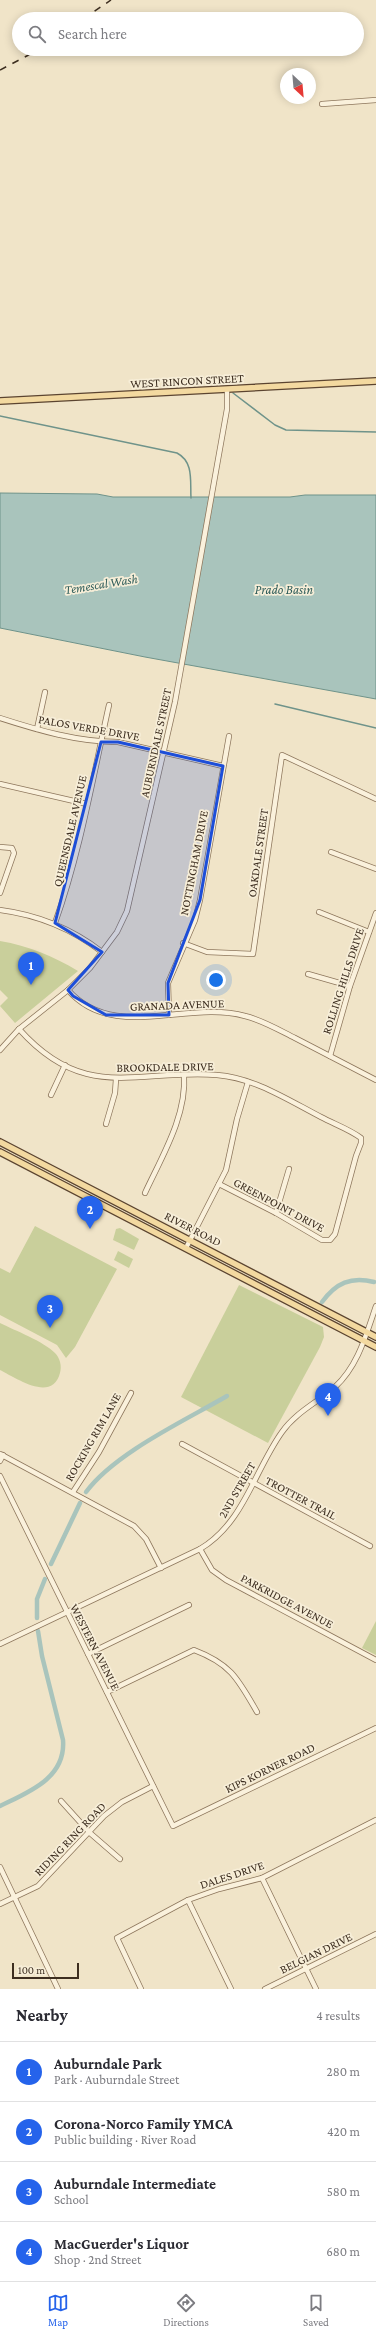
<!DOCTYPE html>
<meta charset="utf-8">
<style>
:root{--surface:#fff;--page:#f2f2f3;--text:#2b2b33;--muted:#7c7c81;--line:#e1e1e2;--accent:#2563eb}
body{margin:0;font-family:"Crimson Pro",serif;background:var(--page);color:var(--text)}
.compass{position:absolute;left:280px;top:68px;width:36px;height:36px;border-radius:50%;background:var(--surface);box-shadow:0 2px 10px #0003;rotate:154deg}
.scale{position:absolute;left:12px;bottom:10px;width:67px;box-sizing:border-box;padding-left:4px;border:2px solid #3d2e20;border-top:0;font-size:11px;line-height:14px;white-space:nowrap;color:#3d2e20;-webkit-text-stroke:3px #f7eed8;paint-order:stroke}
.you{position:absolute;left:216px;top:980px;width:14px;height:14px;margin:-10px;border:3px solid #fff;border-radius:50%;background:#1a73e8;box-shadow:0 0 0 6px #1a73e833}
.badge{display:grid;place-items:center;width:26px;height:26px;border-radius:50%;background:var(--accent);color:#fff;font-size:13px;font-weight:700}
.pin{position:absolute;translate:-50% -33px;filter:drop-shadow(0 1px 2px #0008)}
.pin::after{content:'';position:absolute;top:21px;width:14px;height:12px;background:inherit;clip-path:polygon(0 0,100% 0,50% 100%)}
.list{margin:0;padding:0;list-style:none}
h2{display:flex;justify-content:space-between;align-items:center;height:52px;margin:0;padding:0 16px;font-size:17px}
h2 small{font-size:13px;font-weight:400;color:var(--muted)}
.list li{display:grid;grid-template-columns:26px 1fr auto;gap:12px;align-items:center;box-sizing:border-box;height:60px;padding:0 16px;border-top:1px solid var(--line)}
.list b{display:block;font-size:15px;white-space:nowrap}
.list p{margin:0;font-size:13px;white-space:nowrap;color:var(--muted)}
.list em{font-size:13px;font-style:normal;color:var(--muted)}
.icon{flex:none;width:22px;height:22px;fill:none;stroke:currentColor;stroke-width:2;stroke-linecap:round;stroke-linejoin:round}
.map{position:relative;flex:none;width:376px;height:1989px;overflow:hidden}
.search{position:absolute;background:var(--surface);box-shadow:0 2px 10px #0003;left:12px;right:12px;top:12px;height:44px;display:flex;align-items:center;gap:10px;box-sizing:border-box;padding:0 14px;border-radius:22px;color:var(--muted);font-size:15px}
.sheet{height:292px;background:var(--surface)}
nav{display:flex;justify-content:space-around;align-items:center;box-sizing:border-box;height:56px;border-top:1px solid var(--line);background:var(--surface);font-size:11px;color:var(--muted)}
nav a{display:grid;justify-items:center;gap:2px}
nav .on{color:var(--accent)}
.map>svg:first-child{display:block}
.green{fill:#c9cf9b}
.water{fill:#a9c4bc;stroke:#6f938a}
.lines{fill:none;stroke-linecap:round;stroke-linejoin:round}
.stream{stroke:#6f938a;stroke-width:1.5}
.canal{stroke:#a9c4bc;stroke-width:4.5}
.minor-casing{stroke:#8d765c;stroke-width:6}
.major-casing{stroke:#5b4430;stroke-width:8}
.minor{stroke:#faf1dc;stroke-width:4.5}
.major{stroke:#f3d9a0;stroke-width:5.5}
.rail{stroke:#3d2e20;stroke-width:1.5;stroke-dasharray:7 7;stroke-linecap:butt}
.marked{fill:#1d4ed8;fill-opacity:0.2;stroke:#1d4ed8;stroke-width:3;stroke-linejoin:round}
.labels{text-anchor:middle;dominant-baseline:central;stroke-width:3.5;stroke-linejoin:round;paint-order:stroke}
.street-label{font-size:12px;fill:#3d2e20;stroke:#f7eed8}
.water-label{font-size:13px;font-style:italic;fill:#2f5d5a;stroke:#f7eed8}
</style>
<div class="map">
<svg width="376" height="1989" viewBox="0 0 376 1989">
<rect width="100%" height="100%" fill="#f0e4c8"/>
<!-- green -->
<g class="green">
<path d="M0,941c29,5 53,15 78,30l-63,52 -15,-17 8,-8 -8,-8z"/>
<path d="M35,1226l82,43 -42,78 -9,11 -9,-13 -57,-30v-47l10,5z"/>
<path d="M120,1228l19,11 -5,11 -21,-10 3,-11z"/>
<path d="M118,1251l15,8 -4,9 -15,-8z"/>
<path d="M239,1285l84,42 1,10 -4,10 -52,96 -87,-46z"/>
<path d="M0,1323c16,8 43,18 55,30 5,5 7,13 5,20 -8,30 -44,5 -60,-3z"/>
<path d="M376,1621v34l-14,-7z"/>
</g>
<!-- water -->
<path class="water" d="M0,493l97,1 16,3h177l15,-2h71v204l-231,-42 -145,-29z"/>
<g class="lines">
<!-- stream -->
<g class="stream">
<path d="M233,393l42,32 11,5 90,2"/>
<path d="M0,416l177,37c17,9 13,28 14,45"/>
<path d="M275,704l101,24"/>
</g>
<!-- canal -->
<g class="canal">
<path d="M322,1302c14,-19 29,-26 52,-20"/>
<path d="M86,1492c29,-39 98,-71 141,-96"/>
<path d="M51,1564l29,-61"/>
<path d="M37,1618v-19l8,-20"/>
<path d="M0,1806c29,-14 66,-28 63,-66l-21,-84 -4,-25"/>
</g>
<!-- minor casing -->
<g class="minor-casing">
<g id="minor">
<path d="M322,104l54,-4"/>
<path d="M0,718c37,12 78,24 118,24l105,24"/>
<path d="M37,729l8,-37"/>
<path d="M0,784l87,20"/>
<path d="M0,847l12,1 2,5 -14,40"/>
<path d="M331,852l45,17"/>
<path d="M0,910c39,5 71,18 102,42"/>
<path d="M319,912l50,20"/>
<path d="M55,923c25,-70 38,-146 54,-218"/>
<path d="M183,943l24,9 46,2 29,-199 94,44"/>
<path d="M308,974l42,12"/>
<path d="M68,990c45,52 119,10 177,26 17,4 34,14 50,22 27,14 54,28 81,42"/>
<path d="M169,1015l-1,-32 27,-63 5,-20 29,-164"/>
<path d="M19,1029c66,74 117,40 198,46 38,3 71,25 104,42 13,7 28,12 40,21v5l-5,13 -21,78 -5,6h-8l-46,-27 -57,-29"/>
<path d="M0,1050l19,-21 49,-39 22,-22 27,-36 10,-21 48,-209 52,-293v-19"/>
<path d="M330,1056l20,-70 26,-73"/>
<path d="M51,1095l14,-30"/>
<path d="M106,1124l9,-31 1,-14"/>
<path d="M145,1193c16,-35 42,-77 39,-118"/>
<path d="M276,1213l13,-44"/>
<path d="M186,1248l40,-78 11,-51 11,-37"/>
<path d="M182,1444l188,102"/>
<path d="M0,1454l134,72 12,13 15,29"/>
<path d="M0,1461l3,-6"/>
<path d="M0,1476l173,350 203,-98"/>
<path d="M73,1492l26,-40 32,-59"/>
<path d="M200,1549l12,21 14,10 150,80"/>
<path d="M0,1644l200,-95c44,-26 54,-78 82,-117 14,-20 36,-30 53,-45 23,-21 31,-52 41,-81"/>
<path d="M88,1654l101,-49"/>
<path d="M107,1692l87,-42c37,14 44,29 63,62"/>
<path d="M61,1801l29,32 30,26"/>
<path d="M0,1867l58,122"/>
<path d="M262,1878l54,111"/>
<path d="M188,1900l43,89"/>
<path d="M0,1904l38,-18 66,-70 18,-14 31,-16"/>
<path d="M141,1989l-24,-51 71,-38 31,-11 43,-11 114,-58"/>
<path d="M265,1989l111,-55"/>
</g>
</g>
<!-- major casing -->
<g class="major-casing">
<g id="major">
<path d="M0,401l376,-20"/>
<path d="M0,1142l376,195"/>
<path d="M0,1152l376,195"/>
</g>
</g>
<!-- minor -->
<use href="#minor" class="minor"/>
<!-- major -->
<use href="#major" class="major"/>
<!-- rail -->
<g class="rail">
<path d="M83,19l28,-19"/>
<path d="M0,70l40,-21"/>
</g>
</g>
<!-- marked area -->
<path class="marked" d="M101,742h17l105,24 -23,134 -32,83 1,32h-63l-33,-19 -5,-6 34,-38 -47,-29z"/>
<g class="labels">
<!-- street labels -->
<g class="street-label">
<text transform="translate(187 381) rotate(-3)">WEST RINCON STREET</text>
<text transform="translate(89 728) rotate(10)">PALOS VERDE DRIVE</text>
<text transform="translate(156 743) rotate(-78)">AUBURNDALE STREET</text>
<text transform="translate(70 831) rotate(-77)">QUEENSDALE AVENUE</text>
<text transform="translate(258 853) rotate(-82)">OAKDALE STREET</text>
<text transform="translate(194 863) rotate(-79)">NOTTINGHAM DRIVE</text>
<text transform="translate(343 981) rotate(-72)">ROLLING HILLS DRIVE</text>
<text transform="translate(177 1005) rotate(-2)">GRANADA AVENUE</text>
<text transform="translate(165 1067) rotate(-1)">BROOKDALE DRIVE</text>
<text transform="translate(279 1205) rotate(28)">GREENPOINT DRIVE</text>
<text transform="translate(193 1229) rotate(27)">RIVER ROAD</text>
<text transform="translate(93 1437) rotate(-60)">ROCKING RIM LANE</text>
<text transform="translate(237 1490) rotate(-60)">2ND STREET</text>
<text transform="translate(301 1498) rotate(28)">TROTTER TRAIL</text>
<text transform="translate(287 1601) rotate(28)">PARKRIDGE AVENUE</text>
<text transform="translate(95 1647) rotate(63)">WESTERN AVENUE</text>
<text transform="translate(270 1768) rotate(-26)">KIPS KORNER ROAD</text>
<text transform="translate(70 1839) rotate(-46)">RIDING RING ROAD</text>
<text transform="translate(232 1875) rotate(-18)">DALES DRIVE</text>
<text transform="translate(316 1953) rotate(-26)">BELGIAN DRIVE</text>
</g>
<!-- water labels -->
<g class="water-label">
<text transform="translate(101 584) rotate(-9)">Temescal Wash</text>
<text x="284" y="589">Prado Basin</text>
</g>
</g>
</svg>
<svg class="compass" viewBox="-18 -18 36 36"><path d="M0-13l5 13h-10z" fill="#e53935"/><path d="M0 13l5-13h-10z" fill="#7c7c81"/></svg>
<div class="scale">100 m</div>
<div class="you"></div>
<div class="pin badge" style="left:31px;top:985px">1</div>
<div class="pin badge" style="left:90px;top:1229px">2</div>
<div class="pin badge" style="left:50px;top:1328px">3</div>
<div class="pin badge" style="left:328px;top:1416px">4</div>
<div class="search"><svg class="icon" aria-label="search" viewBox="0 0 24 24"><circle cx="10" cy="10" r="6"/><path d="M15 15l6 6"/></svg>Search here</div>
</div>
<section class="sheet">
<h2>Nearby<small>4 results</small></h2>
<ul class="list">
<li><span class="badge">1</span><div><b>Auburndale Park</b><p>Park · Auburndale Street</p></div><em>280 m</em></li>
<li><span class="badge">2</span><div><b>Corona-Norco Family YMCA</b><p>Public building · River Road</p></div><em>420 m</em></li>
<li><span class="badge">3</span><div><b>Auburndale Intermediate</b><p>School</p></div><em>580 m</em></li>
<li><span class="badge">4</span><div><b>MacGuerder's Liquor</b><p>Shop · 2nd Street</p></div><em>680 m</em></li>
</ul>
</section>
<nav>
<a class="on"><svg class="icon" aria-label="map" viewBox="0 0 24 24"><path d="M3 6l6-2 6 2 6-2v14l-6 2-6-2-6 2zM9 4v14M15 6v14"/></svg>Map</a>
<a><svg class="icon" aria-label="directions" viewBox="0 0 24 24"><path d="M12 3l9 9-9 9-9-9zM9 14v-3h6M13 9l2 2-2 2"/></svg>Directions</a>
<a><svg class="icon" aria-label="saved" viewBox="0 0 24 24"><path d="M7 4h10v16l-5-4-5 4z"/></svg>Saved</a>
</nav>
